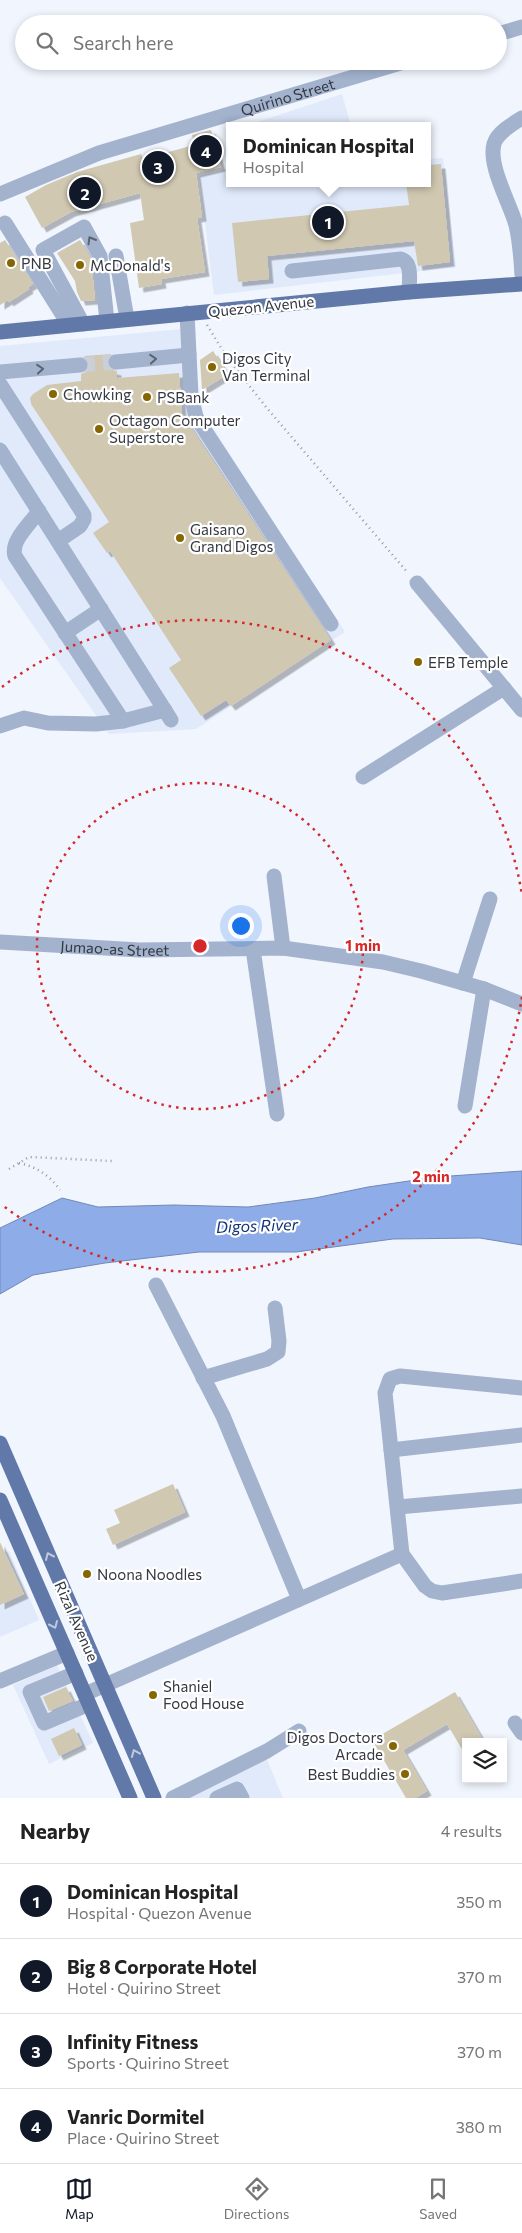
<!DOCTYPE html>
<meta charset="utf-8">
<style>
:root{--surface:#fff;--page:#f6f6f6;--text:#222;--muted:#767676;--line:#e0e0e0;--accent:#111827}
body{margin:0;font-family:Commissioner,sans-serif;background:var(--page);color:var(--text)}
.controls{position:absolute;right:15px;bottom:15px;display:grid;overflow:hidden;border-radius:0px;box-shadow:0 2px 8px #0003}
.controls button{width:45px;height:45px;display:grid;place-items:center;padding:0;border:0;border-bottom:1px solid var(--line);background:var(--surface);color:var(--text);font:25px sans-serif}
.you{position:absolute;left:240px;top:925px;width:18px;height:18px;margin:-12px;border:4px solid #fff;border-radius:50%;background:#1a73e8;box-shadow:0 0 0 8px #1a73e833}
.badge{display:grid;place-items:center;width:32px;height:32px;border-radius:50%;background:var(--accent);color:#fff;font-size:16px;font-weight:700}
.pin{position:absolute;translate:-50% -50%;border:2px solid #fff;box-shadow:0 1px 5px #0006}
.popup{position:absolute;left:226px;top:122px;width:205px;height:65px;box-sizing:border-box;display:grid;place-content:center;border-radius:0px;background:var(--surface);filter:drop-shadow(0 1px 4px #0005);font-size:16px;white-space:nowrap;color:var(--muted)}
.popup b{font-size:19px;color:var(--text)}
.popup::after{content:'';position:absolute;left:50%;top:100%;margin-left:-10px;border:10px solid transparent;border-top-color:var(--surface)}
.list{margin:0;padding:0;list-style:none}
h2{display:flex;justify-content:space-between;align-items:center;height:65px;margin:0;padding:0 20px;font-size:21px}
h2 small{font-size:16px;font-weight:400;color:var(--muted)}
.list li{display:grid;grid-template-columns:32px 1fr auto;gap:15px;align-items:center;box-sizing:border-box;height:75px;padding:0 20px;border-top:1px solid var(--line)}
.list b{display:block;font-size:19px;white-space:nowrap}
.list p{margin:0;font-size:16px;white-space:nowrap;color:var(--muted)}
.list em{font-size:16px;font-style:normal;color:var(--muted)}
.icon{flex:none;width:28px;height:28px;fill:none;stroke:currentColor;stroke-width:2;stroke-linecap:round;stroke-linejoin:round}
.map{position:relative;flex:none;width:522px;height:1798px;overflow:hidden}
.search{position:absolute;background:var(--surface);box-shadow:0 2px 8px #0003;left:15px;right:15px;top:15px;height:55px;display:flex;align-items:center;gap:12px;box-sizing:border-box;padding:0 18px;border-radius:28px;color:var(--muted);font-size:19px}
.sheet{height:365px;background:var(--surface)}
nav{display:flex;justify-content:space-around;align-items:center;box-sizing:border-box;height:70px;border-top:1px solid var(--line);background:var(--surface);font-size:14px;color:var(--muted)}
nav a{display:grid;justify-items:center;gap:2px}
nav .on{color:var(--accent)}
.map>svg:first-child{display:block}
.built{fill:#e1eafb}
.water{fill:#8dace8;stroke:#7289b6}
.building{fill:#d1c8b1;filter:url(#shadow)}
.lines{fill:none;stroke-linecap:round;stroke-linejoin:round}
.minor-tunnel{stroke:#cacfd8;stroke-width:15;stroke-dasharray:15 8;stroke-linecap:butt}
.path{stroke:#9499a2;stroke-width:2.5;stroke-dasharray:1 4;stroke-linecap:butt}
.minor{stroke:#a3b2cd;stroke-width:15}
.major{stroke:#6079a9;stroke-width:15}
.oneway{stroke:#5a6372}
.oneway2{stroke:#bfc9dd}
.ring{fill:none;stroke:#d62828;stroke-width:2.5;stroke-dasharray:2.5 5}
.poi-dot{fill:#856600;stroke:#fff;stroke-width:2}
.labels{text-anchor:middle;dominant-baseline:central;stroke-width:4.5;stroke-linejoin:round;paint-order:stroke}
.street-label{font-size:15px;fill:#333841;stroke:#fff}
.poi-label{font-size:15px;fill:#333841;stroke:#fff;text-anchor:start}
.water-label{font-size:16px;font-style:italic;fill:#123377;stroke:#fff}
.centre{fill:#d62828;stroke:#fff;stroke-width:2.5}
.ring-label{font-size:15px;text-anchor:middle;font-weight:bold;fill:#d62828;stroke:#fff;stroke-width:4.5;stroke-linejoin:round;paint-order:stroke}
</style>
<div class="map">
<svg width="522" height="1798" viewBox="0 0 522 1798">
<defs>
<filter id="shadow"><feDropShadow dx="4.5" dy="4.5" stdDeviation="0" flood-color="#0004"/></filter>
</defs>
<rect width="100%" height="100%" fill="#f0f5fe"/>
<!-- built -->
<g class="built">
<path d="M342,94l9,32h-105z"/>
<path d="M443,158l13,109 -242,28 -15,-119 30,-8v15h198v-24z"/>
<path d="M193,328l6,79 146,225 -149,97 -87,5 -109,-156v-232z"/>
<path d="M9,1551l30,69 -39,17v-82z"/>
<path d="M57,1665l36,78 -44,21 -36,-79z"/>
<path d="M265,1755l18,43h-101z"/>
</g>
<!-- water -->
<path class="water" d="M522,1171v74l-42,-7 -87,1 -97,13h-97l-94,11 -72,12 -33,19v-66l62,-30 36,9 76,-2 74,2 67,-9 53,-11 68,-10z"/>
<!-- building -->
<g class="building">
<path d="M211,130l10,37 -25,6 6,44 -5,1 8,54 -44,7 1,5 -23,4 -9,-65 14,-3 -4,-27 -69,19 -29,16 -17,-31 21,-12 31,-13 64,-18 2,5 51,-14 -2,-10z"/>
<path d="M441,164l9,98 -32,4 -4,-25 -147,15 2,23 -31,3 -6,-59 177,-18 -3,-22h21v-18z"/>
<path d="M5,240l28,44 -5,3 1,2 -20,13 -1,-2 -8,5v-62z"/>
<path d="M80,240l11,19 4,41 -14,1 -4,-9 -2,-11 -18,-28z"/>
<path d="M213,351l15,23 -26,16 -2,-30z"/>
<path d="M111,354l-4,9 5,7 5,1v7l62,-5 3,41 149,226 -100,66 -5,-6 -25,16 -32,-48 12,-8 -71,-109 -3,2 -14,-20 16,-11 -78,-118 -1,-6 3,-4 14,-9 34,-4v-7l5,-2 3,-7 -5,-9z"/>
<path d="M173,1484l12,28 -72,33 -7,-16 14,-6 -6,-13z"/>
<path d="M0,1542l24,52 -24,11z"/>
<path d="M66,1687l7,14 -24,10 -6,-14z"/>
<path d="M455,1692l29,50h-18v14l-19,-32 -44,26 24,41 -12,7h-9l-34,-58z"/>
<path d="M74,1728l8,17 -23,11 -8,-17z"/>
</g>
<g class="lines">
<!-- minor-tunnel -->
<path class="minor-tunnel" d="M80,365l36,-3"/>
<!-- path -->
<g class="path">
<path d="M207,325l19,31 40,51 142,166"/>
<path d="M19,1163c18,4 30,12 41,27"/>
<path d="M9,1169l20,-12 83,4"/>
</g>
<!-- minor -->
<g class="minor">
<path d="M498,34l24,-7"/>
<path d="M522,118c-10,6 -25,15 -28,26 -6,22 16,59 22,81 4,17 5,33 6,50"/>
<path id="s1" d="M0,194l99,-41 308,-92"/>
<path d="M5,223l64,102"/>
<path d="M116,256l11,63"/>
<path d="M292,271l109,-12c12,4 8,22 8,33"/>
<path d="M187,313l4,82 5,22 135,207"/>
<path d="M83,324l-40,-74 41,-23 16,29 7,65"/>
<path d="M116,362l73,-7"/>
<path d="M0,372l80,-7"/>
<path d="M0,384l84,131v4l-4,7 -22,15"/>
<path d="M0,450l171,270"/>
<path d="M39,511c-8,12 -29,30 -24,45l108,165"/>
<path d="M417,583l105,127"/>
<path d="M65,633l36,-24"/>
<path d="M0,726l24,-8 24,5 48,1 27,-3 42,-11"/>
<path d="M363,777l141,-89"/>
<path d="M274,876l9,72"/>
<path id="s2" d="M0,942l140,8 143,-2 100,14 38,9 63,18 38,15"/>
<path d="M253,949l24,165"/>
<path d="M463,983l27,-84"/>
<path d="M465,1106l19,-117"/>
<path d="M156,1285l67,131 76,183"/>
<path d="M203,1378l64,-19 11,-7 1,-11 -4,-33"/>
<path d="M522,1388l-122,-12 -10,3 -5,14 17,161 23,32 7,5 10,2 80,-12"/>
<path d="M391,1450l131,-15"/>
<path d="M398,1507l124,-11"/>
<path d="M76,1673l-46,19 14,31 45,-19"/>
<path d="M0,1681l67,-28"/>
<path d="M85,1694l317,-140"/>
<path d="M515,1723l7,10"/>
<path d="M173,1798l94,-47 32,-20"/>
<path d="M217,1798l20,-9 5,9"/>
</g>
<!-- major -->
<g class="major">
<path d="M0,332l409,-40 113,-8"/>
<path d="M0,1443l154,355"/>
<path d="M0,1500l130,298"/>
</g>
</g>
<!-- one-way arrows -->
<defs><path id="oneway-chevron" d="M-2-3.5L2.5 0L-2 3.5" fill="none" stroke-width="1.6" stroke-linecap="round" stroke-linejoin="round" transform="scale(1.25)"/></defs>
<g class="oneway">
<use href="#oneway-chevron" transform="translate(91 240) rotate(-120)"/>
<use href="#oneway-chevron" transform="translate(153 359) rotate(-5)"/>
<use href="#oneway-chevron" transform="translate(40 369) rotate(-5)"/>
</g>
<g class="oneway2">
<use href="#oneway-chevron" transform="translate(49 1556) rotate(-114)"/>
<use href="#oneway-chevron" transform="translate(54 1625) rotate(66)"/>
<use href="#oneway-chevron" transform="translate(135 1753) rotate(-113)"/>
</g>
<!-- distance rings -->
<g class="ring">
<circle cx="200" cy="946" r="163"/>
<path d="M522 997A326 326 0 0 1 2 1205M2 687A326 326 0 0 1 522 895"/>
</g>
<!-- markers -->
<g class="poi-dot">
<circle cx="11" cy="263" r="5"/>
<circle cx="80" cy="265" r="5"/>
<circle cx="212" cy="367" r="5"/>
<circle cx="53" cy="394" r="5"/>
<circle cx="147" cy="397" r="5"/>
<circle cx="99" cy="429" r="5"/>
<circle cx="180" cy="538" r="5"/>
<circle cx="418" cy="662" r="5"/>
<circle cx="87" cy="1574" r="5"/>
<circle cx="153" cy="1695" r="5"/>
<circle cx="393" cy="1746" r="5"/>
<circle cx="405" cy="1774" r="5"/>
</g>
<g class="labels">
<!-- street labels -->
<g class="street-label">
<text stroke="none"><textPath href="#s1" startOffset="304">Quirino Street</textPath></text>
<text transform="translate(261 306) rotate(-6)">Quezon Avenue</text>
<text stroke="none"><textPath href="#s2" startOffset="115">Jumao-as Street</textPath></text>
<text transform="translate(77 1621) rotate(66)">Rizal Avenue</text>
</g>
<!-- poi labels -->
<g class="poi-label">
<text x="21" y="263">PNB</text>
<text x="90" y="265">McDonald's</text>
<text x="222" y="358">Digos City<tspan x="222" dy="17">Van Terminal</tspan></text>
<text x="63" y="394">Chowking</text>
<text x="157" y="397">PSBank</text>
<text x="109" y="420">Octagon Computer<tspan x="109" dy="17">Superstore</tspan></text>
<text x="190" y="529">Gaisano<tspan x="190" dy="17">Grand Digos</tspan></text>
<text x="428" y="662">EFB Temple</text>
<text x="97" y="1574">Noona Noodles</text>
<text x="163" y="1686">Shaniel<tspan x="163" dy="17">Food House</tspan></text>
<text x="383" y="1737" text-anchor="end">Digos Doctors<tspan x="383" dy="17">Arcade</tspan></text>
<text x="395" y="1774" text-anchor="end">Best Buddies</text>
</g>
<!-- water labels -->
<g class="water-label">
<text transform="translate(257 1225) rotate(-2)">Digos River</text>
</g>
</g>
<circle cx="200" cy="946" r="8" class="centre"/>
<g class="ring-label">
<text x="363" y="951">1 min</text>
<text x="431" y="1182">2 min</text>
</g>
</svg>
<div class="controls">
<button><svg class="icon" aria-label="layers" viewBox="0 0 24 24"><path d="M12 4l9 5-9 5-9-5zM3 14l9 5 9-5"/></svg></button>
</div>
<div class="you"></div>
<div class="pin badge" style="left:328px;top:222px">1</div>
<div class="popup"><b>Dominican Hospital</b>Hospital</div>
<div class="pin badge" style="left:85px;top:193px">2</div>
<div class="pin badge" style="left:158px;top:167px">3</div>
<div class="pin badge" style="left:206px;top:151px">4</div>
<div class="search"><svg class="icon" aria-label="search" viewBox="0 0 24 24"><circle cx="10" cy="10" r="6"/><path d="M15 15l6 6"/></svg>Search here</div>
</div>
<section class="sheet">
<h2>Nearby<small>4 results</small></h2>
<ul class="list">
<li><span class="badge">1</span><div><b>Dominican Hospital</b><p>Hospital · Quezon Avenue</p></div><em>350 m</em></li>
<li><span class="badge">2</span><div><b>Big 8 Corporate Hotel</b><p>Hotel · Quirino Street</p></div><em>370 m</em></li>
<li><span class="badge">3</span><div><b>Infinity Fitness</b><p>Sports · Quirino Street</p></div><em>370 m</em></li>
<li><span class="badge">4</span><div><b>Vanric Dormitel</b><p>Place · Quirino Street</p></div><em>380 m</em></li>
</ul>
</section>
<nav>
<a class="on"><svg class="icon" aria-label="map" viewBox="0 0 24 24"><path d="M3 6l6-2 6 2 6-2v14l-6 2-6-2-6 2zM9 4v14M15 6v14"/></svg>Map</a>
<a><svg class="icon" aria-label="directions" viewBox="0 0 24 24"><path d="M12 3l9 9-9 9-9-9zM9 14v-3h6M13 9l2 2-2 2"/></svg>Directions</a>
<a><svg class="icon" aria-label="saved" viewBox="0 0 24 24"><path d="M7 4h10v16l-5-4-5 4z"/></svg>Saved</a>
</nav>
